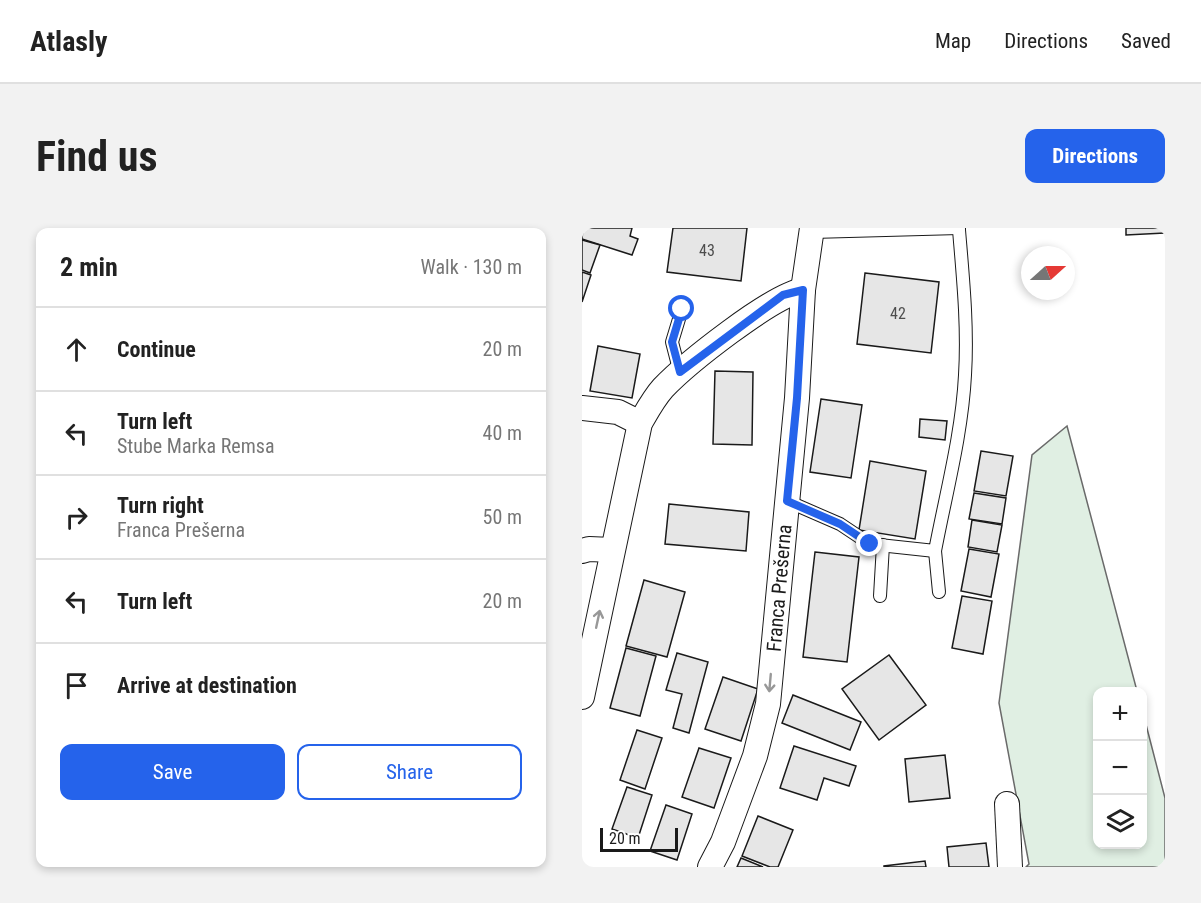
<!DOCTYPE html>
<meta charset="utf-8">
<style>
:root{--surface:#fff;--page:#f2f2f2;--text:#222;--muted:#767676;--line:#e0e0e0;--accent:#2563eb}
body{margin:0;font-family:"Roboto Condensed",sans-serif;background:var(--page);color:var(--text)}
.controls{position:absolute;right:18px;bottom:18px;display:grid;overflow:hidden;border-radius:12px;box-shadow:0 3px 9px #0003}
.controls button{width:54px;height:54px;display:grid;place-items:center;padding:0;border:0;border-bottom:2px solid var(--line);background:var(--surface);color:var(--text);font:30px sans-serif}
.compass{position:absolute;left:439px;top:18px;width:54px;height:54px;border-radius:50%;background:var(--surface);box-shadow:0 3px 9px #0003;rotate:69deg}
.scale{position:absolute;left:18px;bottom:15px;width:78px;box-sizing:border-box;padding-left:6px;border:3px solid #1a1a1a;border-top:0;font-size:16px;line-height:21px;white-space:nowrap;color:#1a1a1a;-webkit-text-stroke:4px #fff;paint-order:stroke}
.stop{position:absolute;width:18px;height:18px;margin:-14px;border:4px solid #2563eb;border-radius:50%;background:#fff}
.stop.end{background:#2563eb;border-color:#fff;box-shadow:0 2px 6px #0008}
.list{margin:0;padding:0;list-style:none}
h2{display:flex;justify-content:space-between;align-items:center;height:78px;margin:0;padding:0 24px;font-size:26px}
h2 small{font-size:20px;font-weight:400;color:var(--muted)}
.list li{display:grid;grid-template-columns:39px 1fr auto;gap:18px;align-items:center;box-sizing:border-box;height:84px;padding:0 24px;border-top:2px solid var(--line)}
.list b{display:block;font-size:22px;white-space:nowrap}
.list p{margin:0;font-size:20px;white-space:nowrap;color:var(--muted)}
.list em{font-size:20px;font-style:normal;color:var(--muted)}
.actions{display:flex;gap:12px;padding:18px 24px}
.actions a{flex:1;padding:14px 0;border:2px solid var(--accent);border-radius:12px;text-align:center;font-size:21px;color:var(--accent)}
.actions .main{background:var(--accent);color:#fff}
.icon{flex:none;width:33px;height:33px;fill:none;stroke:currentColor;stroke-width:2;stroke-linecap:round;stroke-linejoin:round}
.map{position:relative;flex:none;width:583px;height:639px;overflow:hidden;border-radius:12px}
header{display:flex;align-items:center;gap:36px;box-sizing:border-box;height:84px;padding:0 30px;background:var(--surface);border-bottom:2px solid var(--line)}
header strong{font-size:28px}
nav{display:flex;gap:33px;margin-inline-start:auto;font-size:21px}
.intro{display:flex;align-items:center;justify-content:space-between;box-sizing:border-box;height:144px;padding:0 36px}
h1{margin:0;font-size:42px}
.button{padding:15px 27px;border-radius:12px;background:var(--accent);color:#fff;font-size:21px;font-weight:700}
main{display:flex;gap:36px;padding:0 36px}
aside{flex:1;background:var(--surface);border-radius:12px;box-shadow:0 3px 9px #0003}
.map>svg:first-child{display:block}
.green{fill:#e0efe3;stroke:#6a6a6a;stroke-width:1.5}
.building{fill:#e6e6e6;stroke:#1a1a1a;stroke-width:1.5}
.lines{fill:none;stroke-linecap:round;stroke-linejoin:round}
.lane-casing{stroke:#1a1a1a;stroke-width:14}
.street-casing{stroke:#1a1a1a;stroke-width:26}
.lane{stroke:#fff;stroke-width:12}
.street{stroke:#fff;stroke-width:24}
.oneway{stroke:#989898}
.route{stroke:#2563eb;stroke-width:8}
.labels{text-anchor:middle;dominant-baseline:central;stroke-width:4.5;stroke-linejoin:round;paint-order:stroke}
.number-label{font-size:16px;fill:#4d4d4d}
.street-label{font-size:20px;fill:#1a1a1a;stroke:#fff}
</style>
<header>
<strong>Atlasly</strong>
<nav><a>Map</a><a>Directions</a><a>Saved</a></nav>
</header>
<div class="intro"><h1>Find us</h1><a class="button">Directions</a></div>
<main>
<aside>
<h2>2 min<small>Walk · 130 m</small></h2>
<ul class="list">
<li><svg class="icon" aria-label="ahead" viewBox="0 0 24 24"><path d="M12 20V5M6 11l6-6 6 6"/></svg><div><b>Continue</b></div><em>20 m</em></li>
<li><svg class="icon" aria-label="left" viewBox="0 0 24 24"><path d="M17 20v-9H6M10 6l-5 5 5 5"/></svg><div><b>Turn left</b><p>Stube Marka Remsa</p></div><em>40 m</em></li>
<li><svg class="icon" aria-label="right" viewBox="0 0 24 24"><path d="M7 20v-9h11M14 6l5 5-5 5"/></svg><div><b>Turn right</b><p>Franca Prešerna</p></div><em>50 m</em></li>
<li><svg class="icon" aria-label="left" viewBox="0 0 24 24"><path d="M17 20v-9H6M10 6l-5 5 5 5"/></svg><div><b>Turn left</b></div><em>20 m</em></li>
<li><svg class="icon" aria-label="arrive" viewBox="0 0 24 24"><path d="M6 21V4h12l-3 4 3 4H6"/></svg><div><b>Arrive at destination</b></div></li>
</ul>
<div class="actions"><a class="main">Save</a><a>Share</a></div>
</aside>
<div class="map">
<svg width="583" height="639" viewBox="0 0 583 639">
<rect width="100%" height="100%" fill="#fff"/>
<!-- green -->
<path class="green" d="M485,198l70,265 -39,1v152h44l1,-131 22,85v69h-139l3,-3 -30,-161 33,-248z"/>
<!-- building -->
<g class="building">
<path d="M1,0h49l-2,8 8,3 -6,16 -50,-16z"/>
<path d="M91,0h74l-6,53 -74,-9z"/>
<path d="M544,0h39v5l-39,2z"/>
<path d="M0,12l18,5 -10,28 -8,-3z"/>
<path d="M0,44l9,3 -9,27z"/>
<path d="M283,45l74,9 -8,71 -74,-9z"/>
<path d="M16,118l42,8 -8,44 -42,-7z"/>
<path d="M133,143l38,1 -1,73 -39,-1z"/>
<path d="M239,171l41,6 -11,73 -41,-6z"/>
<path d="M338,191l27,2 -2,19 -26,-3z"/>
<path d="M399,223l32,5 -7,40 -32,-5z"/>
<path d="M288,233l56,10 -11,68 -56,-9z"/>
<path d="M392,265l32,5 -4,26 -33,-5z"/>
<path d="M87,276l80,8 -3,39 -81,-7z"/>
<path d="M390,292l30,5 -5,27 -29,-5z"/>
<path d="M387,321l30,5 -8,43 -30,-6z"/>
<path d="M233,324l44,5 -12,105 -44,-5z"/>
<path d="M62,352l41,12 -18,65 -41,-11z"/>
<path d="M380,368l30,5 -9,53 -31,-6z"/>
<path d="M44,420l30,8 -16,60 -30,-8z"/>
<path d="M95,425l31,9 -19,71 -16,-5 9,-34 -16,-4z"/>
<path d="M307,427l37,50 -47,35 -37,-51z"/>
<path d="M141,449l35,12 -17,52 -36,-12z"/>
<path d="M211,467l68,27 -11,28 -68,-27z"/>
<path d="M55,502l25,8 -17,51 -25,-9z"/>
<path d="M212,518l62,20 -7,20 -25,-8 -7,22 -37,-12z"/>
<path d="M117,520l32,10 -17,50 -32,-11z"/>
<path d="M363,527l5,43 -41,4 -4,-43z"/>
<path d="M45,559l25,8 -14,43 -26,-9z"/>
<path d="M84,577l26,9 -15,46 -27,-9z"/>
<path d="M176,588l35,14 -15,37h-8l-28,-11z"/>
<path d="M404,615l3,24h-40l-2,-20z"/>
<path d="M159,630l22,9h-26z"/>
<path d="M343,633l1,6h-42v-1z"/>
</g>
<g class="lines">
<!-- lane casing -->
<g class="lane-casing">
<g id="lane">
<path d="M230,4l147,-4"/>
<path d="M98,145l-8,-31 10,-33"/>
<path d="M205,273l53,23 30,20 65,7c11,-58 27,-117 30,-176 3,-48 -2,-97 -6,-145"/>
<path d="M353,323l4,41"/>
<path d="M298,368l3,-51"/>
</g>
</g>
<!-- street casing -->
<g class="street-casing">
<g id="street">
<path d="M0,180l36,4 22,11"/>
<path d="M0,323l7,-2 23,1"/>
<path d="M0,469l58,-274c7,-12 14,-25 23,-35 24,-25 108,-92 140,-98"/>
<path d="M425,576l3,63"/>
<path d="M128,639l13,-25 32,-86 13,-52 29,-306 6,-108 9,-62"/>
</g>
</g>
<!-- lane -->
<use href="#lane" class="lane"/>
<!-- street -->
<use href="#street" class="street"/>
</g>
<!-- one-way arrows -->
<defs><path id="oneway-shaft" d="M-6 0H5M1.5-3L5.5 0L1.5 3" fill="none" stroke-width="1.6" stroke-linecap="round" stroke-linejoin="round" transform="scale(1.5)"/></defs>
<g class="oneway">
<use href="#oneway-shaft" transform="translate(16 391) rotate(-78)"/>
<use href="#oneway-shaft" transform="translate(188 455) rotate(95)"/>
</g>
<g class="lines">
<!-- route -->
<path class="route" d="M100,81l-10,33 8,30 103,-77 20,-5 -6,108 -10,103 53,23 30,20"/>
</g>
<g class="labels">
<!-- number labels -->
<g class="number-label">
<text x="125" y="22">43</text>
<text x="316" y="85">42</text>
</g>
<!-- street labels -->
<g class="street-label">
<text transform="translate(197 360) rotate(-85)">Franca Prešerna</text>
</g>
</g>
</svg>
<div class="controls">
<button>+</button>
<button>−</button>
<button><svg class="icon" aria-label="layers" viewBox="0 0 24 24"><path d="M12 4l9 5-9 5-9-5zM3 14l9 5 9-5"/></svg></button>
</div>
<svg class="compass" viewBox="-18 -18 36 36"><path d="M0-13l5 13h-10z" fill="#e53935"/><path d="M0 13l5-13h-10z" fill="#767676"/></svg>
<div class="scale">20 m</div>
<div class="stop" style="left:100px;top:81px"></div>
<div class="stop end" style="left:288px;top:316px"></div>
</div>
</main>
